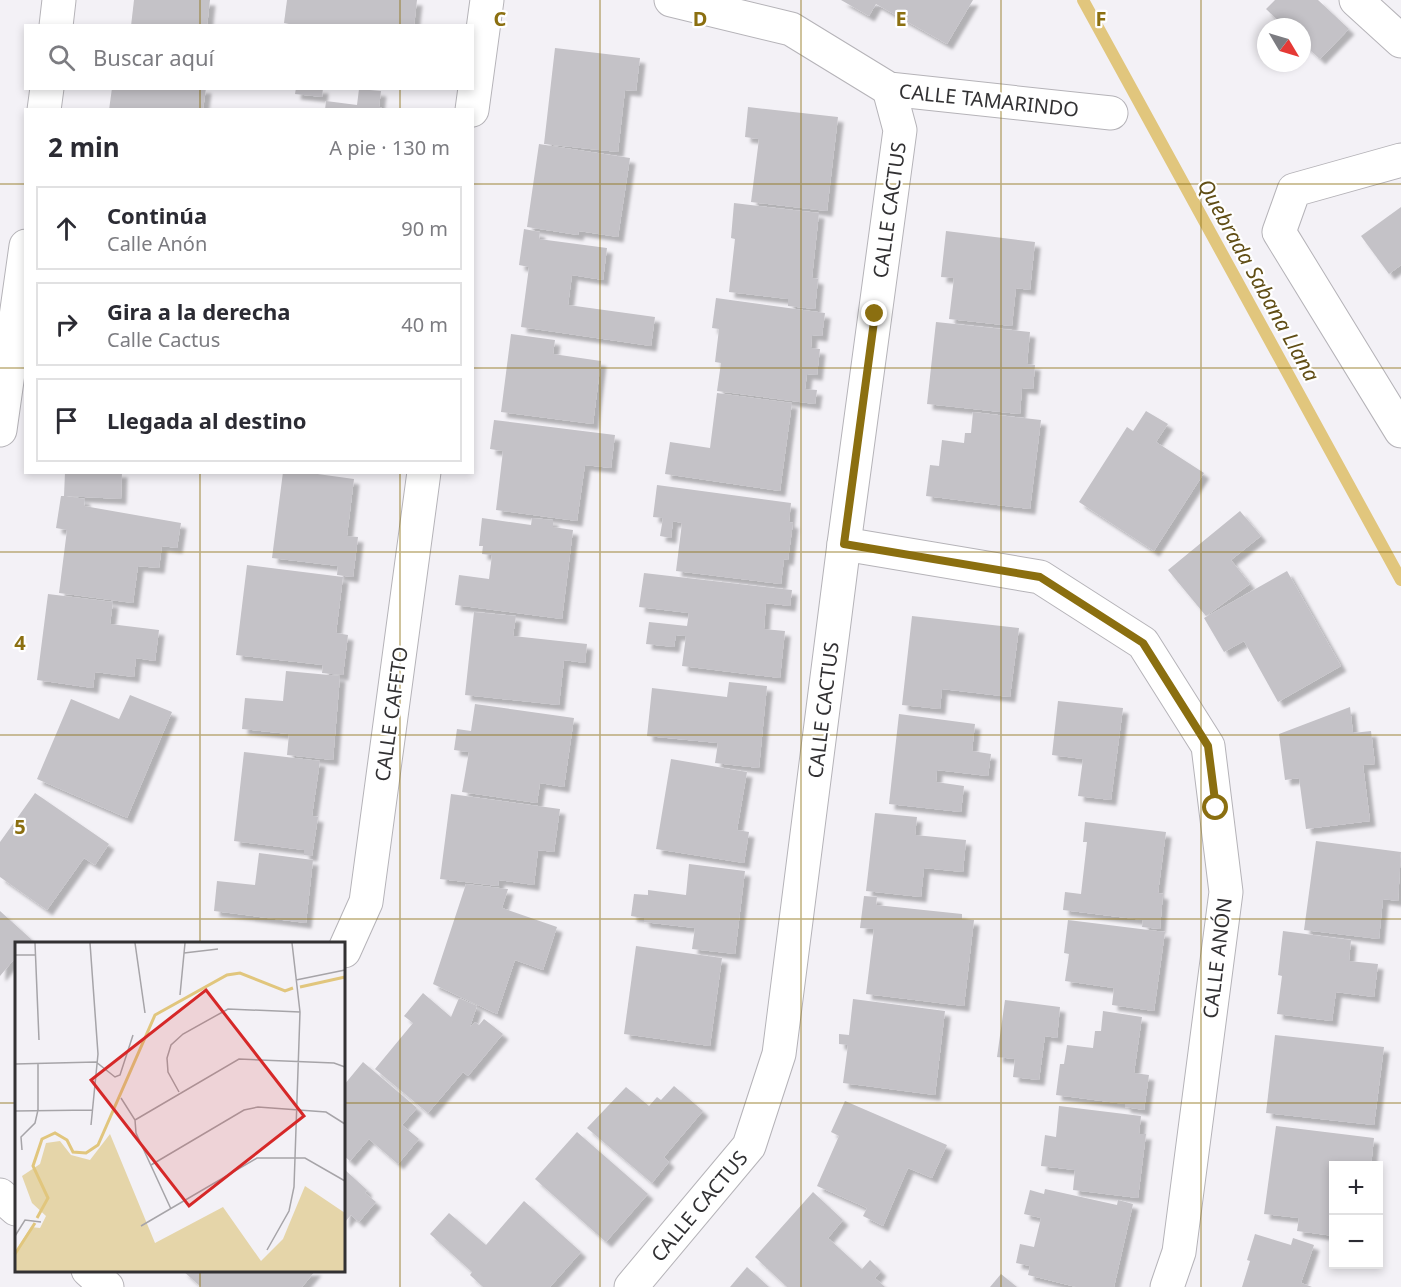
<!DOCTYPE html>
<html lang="es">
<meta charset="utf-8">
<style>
:root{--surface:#fff;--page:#f7f7f7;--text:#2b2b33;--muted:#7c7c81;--line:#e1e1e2}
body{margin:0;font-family:"Noto Sans",sans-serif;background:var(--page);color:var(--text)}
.controls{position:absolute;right:18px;bottom:18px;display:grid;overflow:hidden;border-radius:0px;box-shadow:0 3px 9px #0003}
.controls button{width:54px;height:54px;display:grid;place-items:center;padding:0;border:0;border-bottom:2px solid var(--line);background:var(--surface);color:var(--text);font:30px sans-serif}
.compass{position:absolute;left:1257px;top:18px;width:54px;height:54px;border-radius:50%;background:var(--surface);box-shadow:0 3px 9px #0003;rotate:128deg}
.stop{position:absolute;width:18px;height:18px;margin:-14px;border:4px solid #8b6f10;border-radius:50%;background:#fff}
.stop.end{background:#8b6f10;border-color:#fff;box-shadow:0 2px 6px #0008}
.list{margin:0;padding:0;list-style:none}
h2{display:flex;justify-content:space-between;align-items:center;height:78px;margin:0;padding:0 24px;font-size:26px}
h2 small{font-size:20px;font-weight:400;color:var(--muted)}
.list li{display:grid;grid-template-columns:39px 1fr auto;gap:18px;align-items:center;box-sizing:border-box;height:84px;margin:0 12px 12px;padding:0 12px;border:2px solid var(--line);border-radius:0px}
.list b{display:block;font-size:22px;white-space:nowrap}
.list p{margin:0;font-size:20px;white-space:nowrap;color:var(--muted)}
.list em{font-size:20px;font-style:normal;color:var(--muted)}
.icon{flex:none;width:33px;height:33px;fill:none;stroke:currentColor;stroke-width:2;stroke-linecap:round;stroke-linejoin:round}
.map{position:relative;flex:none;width:1401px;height:1287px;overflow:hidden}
.search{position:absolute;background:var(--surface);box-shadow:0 3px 9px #0003;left:24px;top:24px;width:450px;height:66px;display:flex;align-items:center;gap:15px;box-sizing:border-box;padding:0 21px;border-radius:0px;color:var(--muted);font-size:22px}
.panel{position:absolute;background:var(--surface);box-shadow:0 3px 9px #0003;left:24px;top:108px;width:450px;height:366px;border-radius:0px}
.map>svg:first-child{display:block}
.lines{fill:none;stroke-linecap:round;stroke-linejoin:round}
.stream{stroke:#e1c67d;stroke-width:12}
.building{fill:#c4c2c7;filter:url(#shadow)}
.street-casing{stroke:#b5b3b8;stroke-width:35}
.street{stroke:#fff;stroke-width:33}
.route{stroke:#8b6f10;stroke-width:8}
.grid{fill:none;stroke:#8b6f10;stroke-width:1.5;stroke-opacity:0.55}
.labels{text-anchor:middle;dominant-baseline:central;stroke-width:4.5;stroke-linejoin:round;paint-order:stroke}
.street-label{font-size:20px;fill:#323133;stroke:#fff}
.water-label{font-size:21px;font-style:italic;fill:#604d15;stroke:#fff}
.inset-river{fill:none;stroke:#e1c67d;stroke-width:3}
.inset-road{fill:none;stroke:#a6a4a8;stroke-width:1.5}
.view{fill:#d62828;fill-opacity:0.15;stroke:#d62828;stroke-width:3}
.inset-edge{fill:none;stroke:#323133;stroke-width:3}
.grid-label{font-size:20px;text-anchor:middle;font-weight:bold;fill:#8b6f10;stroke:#fff;stroke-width:4.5;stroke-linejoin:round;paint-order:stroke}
</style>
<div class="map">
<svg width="1401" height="1287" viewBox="0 0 1401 1287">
<defs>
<filter id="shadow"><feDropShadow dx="5.5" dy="5.5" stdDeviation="1.5" flood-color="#0004"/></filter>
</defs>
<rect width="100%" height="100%" fill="#f3f1f6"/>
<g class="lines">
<!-- stream -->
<path class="stream" d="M1083,0l318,580"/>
</g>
<!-- building -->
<g class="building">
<path d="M134,0h76l-3,26h-76z"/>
<path d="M287,0h130l-3,26h-115l-15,-3z"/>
<path d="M841,0h132l-26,44 -71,-40 -7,12z"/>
<path d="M1275,0h43l31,29 -29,30 -18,-16v-16h-17l-19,-18z"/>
<path d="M555,48l85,10 -4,33 -11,-1 -7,62 -74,-8z"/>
<path d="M112,88h94l-3,22h-94z"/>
<path d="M296,88h27l-1,9 -27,-3z"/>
<path d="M359,89l22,2 -2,16 9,3h-63l1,-9 31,4z"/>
<path d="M748,107l90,10 -11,94 -76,-9 8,-63 -14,-2z"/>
<path d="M539,144l91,14 -12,79 -39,-6 -1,4 -51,-8z"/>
<path d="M734,203l85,10 -7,65 6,1 -3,30 -27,-3v-7l-59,-7 6,-53 -4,-1z"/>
<path d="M1401,207v58l-12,9 -28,-38z"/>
<path d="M524,229l16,3 -1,7 68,9 -4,32 -31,-5 -4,30 87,12 -4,29 -130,-19 8,-60 -10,-2z"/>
<path d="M946,231l89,11 -5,48 -14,-2 -4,38 -63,-7 5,-41 -13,-1z"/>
<path d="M716,298l109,15 -3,23 -10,-1 -1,13 9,1 -3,26 -10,-1 -2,15 12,1 -2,14 -98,-13 4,-28 -6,-1 4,-33 -7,-1z"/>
<path d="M936,322l94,10 -3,32 8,1 -2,24 -11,-1 -2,26 -93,-10z"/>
<path d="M511,334l44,6 -2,14 48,7 -8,63 -92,-12z"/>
<path d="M717,393l75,10 -12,88 -115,-17 5,-32 40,6z"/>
<path d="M1146,411l22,13 -12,18 48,31 -50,78 -75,-49 48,-75 6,4z"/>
<path d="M973,412l68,8 -11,89 -104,-13 4,-31 9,1 3,-26 22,3 1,-10h6z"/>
<path d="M494,420l121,15 -4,33 -26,-3 -8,56 -81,-11 7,-59 -13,-2z"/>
<path d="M65,472h57l-1,27 -55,-3 19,3 -1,7 97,17 -4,25 -15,-2 -3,22 -21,-2 -5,37 -74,-10 8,-63 -11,-2 5,-32h3z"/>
<path d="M283,472h20l51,7 -7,57 11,1 -5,40 -16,-2 1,-9 -66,-8z"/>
<path d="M657,485l134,18 -2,19 4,1 -5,37 -4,-1 -3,25 -105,-13 6,-48 -9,-2 -2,17 -11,-2 3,-18 -10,-1z"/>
<path d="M1240,511l21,25 -30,24 19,24 -44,32 -38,-46z"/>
<path d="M482,518l49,7 1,-7 21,2v7l20,3 -11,89 -107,-14 4,-30 30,4 3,-24 -10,-1 1,-8h-4z"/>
<path d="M247,565l96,12 -7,56 12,2 -5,40 -21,-2 1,-8 -87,-10z"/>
<path d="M1287,571l54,95 -63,36 -34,-61 -20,11 -20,-34z"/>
<path d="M644,573l148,17 -2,16 -24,-3 -2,26 21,2 -5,47 -98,-12 4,-30 -10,-1 -2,12 -28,-3 3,-22 38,4 2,-13 -50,-6z"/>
<path d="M48,594l65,8 -3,22 49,6 -4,31 -19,-3 -2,19 -39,-5 -2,16 -56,-8z"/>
<path d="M474,612l42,4 -3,20 74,8 -2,19 -21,-3 -5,45 -94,-10z"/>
<path d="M912,616l107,12 -9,69 -68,-8 -2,20 -38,-4z"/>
<path d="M286,671l54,5 -7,84 -46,-5 2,-21 -47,-5 3,-31 38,3z"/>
<path d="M729,682l38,4 -8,82 -44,-5 3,-20 -71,-7 5,-48 75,9z"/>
<path d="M130,695l42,17 -45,106 -90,-39 34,-80 48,20z"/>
<path d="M1058,701l65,7 -12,92 -33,-4 5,-37 -31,-4z"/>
<path d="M475,704l99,14 -10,69 -24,-4 -3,20 -75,-11 7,-40 -15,-2 3,-21 14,2z"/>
<path d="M1350,707l3,26 18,-2 4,33 -12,1 7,56 -64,8 -7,-51 -14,2 -6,-46z"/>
<path d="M899,714l76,10 -3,27 19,3 -3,22 -51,-6 -1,12 28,4 -3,26 -72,-8z"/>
<path d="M244,752l76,9 -8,55 6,1 -6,39 -8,-1v-5l-70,-9z"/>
<path d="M671,759l76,13 -10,58 12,2 -5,31 -88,-14z"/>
<path d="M35,793l74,51 -14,21 -11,-7 -37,52 -47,-33v-35z"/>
<path d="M451,794l109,15 -6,43 -16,-2 -4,35 -35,-5 -1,6 -58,-7z"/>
<path d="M875,813l42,4 -2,18 51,5 -3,32 -39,-4 -3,29 -55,-6z"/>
<path d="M1085,822l81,10 -8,61 5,1 -3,35 -18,-2 1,-7 -80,-10 2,-18 16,2 6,-52h-4z"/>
<path d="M1316,841l85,11 -3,49 -15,-2 -4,40 -75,-9z"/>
<path d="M259,853l54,7 -7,63 -92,-12 3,-30 38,4z"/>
<path d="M689,864l56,7 -10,83 -43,-5 3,-21 -51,-6v-4l-13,-2 3,-22 14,1v-5l38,5z"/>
<path d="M466,884l42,5 -6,19 55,19 -14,43 -28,-10 -18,54 -64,-30z"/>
<path d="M864,896l13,1 -1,8 86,9v5l12,1 -10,86 -98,-12 8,-65 -14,-1z"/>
<path d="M0,911l32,29 -4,4h-12v13l-16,19z"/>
<path d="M1068,920l97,12 -11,79 -42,-6 2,-17 -49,-7 4,-27 -5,-1z"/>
<path d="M1283,931l68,9 -2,21 29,3 -4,33 -38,-5 -4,29 -55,-7 5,-38 -4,-1z"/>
<path d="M636,946l86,12 -12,88 -86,-12z"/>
<path d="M423,993l28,24 8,-19 18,8 -7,21 5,-5 4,3 5,-6 19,15 -35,42 -5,-4 -35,41 -53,-44 38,-46 -9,-7z"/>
<path d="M853,999l92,12 -10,84 -92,-12 5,-38 -9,-1v-10l10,1z"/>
<path d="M1005,1000l55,7 -3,31 -12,-2 -6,44 -26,-3 2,-18 -18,-2z"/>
<path d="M1103,1011l39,6 -8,56 15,2 -5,35 -19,-3v-3l-69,-9 4,-31h4l3,-19 26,3 2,-17h6z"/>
<path d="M1275,1035l109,12 -10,78 -108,-12z"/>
<path d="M363,1062l54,46 -15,17 17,14 -21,25 -29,-25 -19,22 -6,-5v-71z"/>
<path d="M674,1086l29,25 -39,46 5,5 -17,21 -65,-55 39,-41 23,19 8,-9 4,3z"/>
<path d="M845,1101l102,44 -15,33 -24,-10 -25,58 -20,-10 4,-8 -50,-22 22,-50 -8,-4z"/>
<path d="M1059,1106l82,10 -2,18h7l-8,64 -65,-8 2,-20 -34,-4 4,-31 11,2z"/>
<path d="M1276,1126l98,12 -3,28h-37v70l-37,-5 2,-13 -35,-4z"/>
<path d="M577,1132l71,62 -42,48 -71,-63z"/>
<path d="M344,1169l23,21 -2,3 11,9 -17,20 -8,-7 -7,8z"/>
<path d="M1045,1189l72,16 1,-5 15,4 -19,83h-38l-48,-12 2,-9 -14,-3 4,-19 14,3 7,-29 -17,-4 6,-24 14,4z"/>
<path d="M813,1192l30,28 -15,18 34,31 8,-9 11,11 -6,7 10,9h-98l-32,-30z"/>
<path d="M524,1201l57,51 -31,35h-67l-13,-12 2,-3 -42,-38 19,-21 37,32z"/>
<path d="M1255,1234l36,11 2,-7 21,7 -13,38 11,4h-70l8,-26 -3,-1z"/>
<path d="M747,1267l22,20h-39z"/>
<path d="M182,1270h134l-14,17h-101z"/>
<path d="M1001,1274l16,13h-27z"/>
</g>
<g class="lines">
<!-- street casing -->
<g class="street-casing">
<g id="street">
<path d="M671,0l120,29 98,60 222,24"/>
<path d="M1356,0l45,41"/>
<path d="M56,26l3,-26"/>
<path d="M44,110l3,-22"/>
<path d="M472,110l15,-110"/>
<path d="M1401,160l-107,30 -15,42 122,199"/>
<path d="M0,430l26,-184"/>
<path d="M844,544l196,33 103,66 65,103 18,146 -47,360 -12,35"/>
<path d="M344,951l22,-49 58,-430"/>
<path d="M0,1195l16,14"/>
<path d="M88,1270l19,17"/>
<path d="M631,1287l118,-141 30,-92 65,-510 56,-414 -11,-41"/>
</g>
</g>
<!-- street -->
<use href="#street" class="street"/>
</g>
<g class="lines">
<!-- route -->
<path class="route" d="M875,314l-31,230 196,33 103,66 65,103 8,62"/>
</g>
<!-- grid -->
<path class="grid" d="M200,0v26M400,0v26M600,0v1287M801,0v1287M1001,0v1287M1201,0v1287M200,88v22M400,88v22M0,184h26M472,184h929M0,368h26M472,368h929M200,472v472M400,472v815M0,552h1401M0,735h1401M0,919h1401M0,1103h16M344,1103h1057M200,1270v17"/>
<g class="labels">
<!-- street labels -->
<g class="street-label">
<text transform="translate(989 100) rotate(6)">CALLE TAMARINDO</text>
<text transform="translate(889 210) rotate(-82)">CALLE CACTUS</text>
<text transform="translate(823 710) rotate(-83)">CALLE CACTUS</text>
<text transform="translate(391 714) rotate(-82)">CALLE CAFETO</text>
<text transform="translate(1217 958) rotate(-83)">CALLE ANÓN</text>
<text transform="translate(699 1206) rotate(-50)">CALLE CACTUS</text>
</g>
<!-- water labels -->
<g class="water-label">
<text transform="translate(1259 280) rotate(61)">Quebrada Sabana Llana</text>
</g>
</g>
<!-- overview -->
<g transform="translate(15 942)">
<rect width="330" height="330" fill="#f3f1f6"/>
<path d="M95,192l45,109 68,-36 38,54 22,-22 22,-53 40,27v58h-330v-19l16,-25 9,1 6,-12 -14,-13 -10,-27 18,-12 6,-21 14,-2 11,14 19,5z" fill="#e5d5a9"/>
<path class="inset-river" d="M285,45l45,-10M22,276l11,-20 -15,-32 9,-27 13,-6 12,7 6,12 13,1 12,-8 57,-130 72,-40 13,-2 45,18 8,-3M0,312l20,-31"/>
<path class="inset-road" d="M20,1l4,97M75,1l8,111 -7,71M120,1l10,70M169,11l34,-4M0,13h20M281,38l49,-10M165,53l5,-52M0,122l81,-2 19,15 5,-2 13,-40M164,150l-11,-20 -1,-14 4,-13 12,-11 45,-25 72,3M106,156l14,22 1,13 35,76M0,169l77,-1M120,178l104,-61 95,4 11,4M7,208l-1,-13 14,-14 3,-13v-47M136,223l93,-55 14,-3 68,5 19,12M126,284l116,-68h48l40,23M0,294l10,-16 16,2M252,308l22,-39 5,-24 6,-175 -8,-69"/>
<path class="view" d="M191,48l98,126 -115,90 -98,-126z"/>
<rect width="330" height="330" class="inset-edge"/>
</g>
<g class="grid-label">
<text x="500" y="26">C</text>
<text x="700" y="26">D</text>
<text x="901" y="26">E</text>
<text x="1101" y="26">F</text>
<text x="20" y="650">4</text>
<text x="20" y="834">5</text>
</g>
</svg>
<div class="controls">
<button>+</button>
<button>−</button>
</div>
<svg class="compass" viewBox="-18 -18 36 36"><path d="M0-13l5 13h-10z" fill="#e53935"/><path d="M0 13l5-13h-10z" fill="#7c7c81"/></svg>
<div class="stop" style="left:1216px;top:808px"></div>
<div class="stop end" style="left:875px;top:314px"></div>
<div class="search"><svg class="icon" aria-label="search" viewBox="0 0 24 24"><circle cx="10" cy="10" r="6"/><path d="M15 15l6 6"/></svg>Buscar aquí</div>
<section class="panel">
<h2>2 min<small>A pie · 130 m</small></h2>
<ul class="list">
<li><svg class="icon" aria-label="ahead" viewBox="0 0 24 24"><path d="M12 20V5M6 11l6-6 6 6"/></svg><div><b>Continúa</b><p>Calle Anón</p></div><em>90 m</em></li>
<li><svg class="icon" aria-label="right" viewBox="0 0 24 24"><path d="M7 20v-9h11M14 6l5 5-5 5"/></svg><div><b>Gira a la derecha</b><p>Calle Cactus</p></div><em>40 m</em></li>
<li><svg class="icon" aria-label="arrive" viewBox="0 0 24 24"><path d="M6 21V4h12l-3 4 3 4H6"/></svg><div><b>Llegada al destino</b></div></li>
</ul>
</section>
</div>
